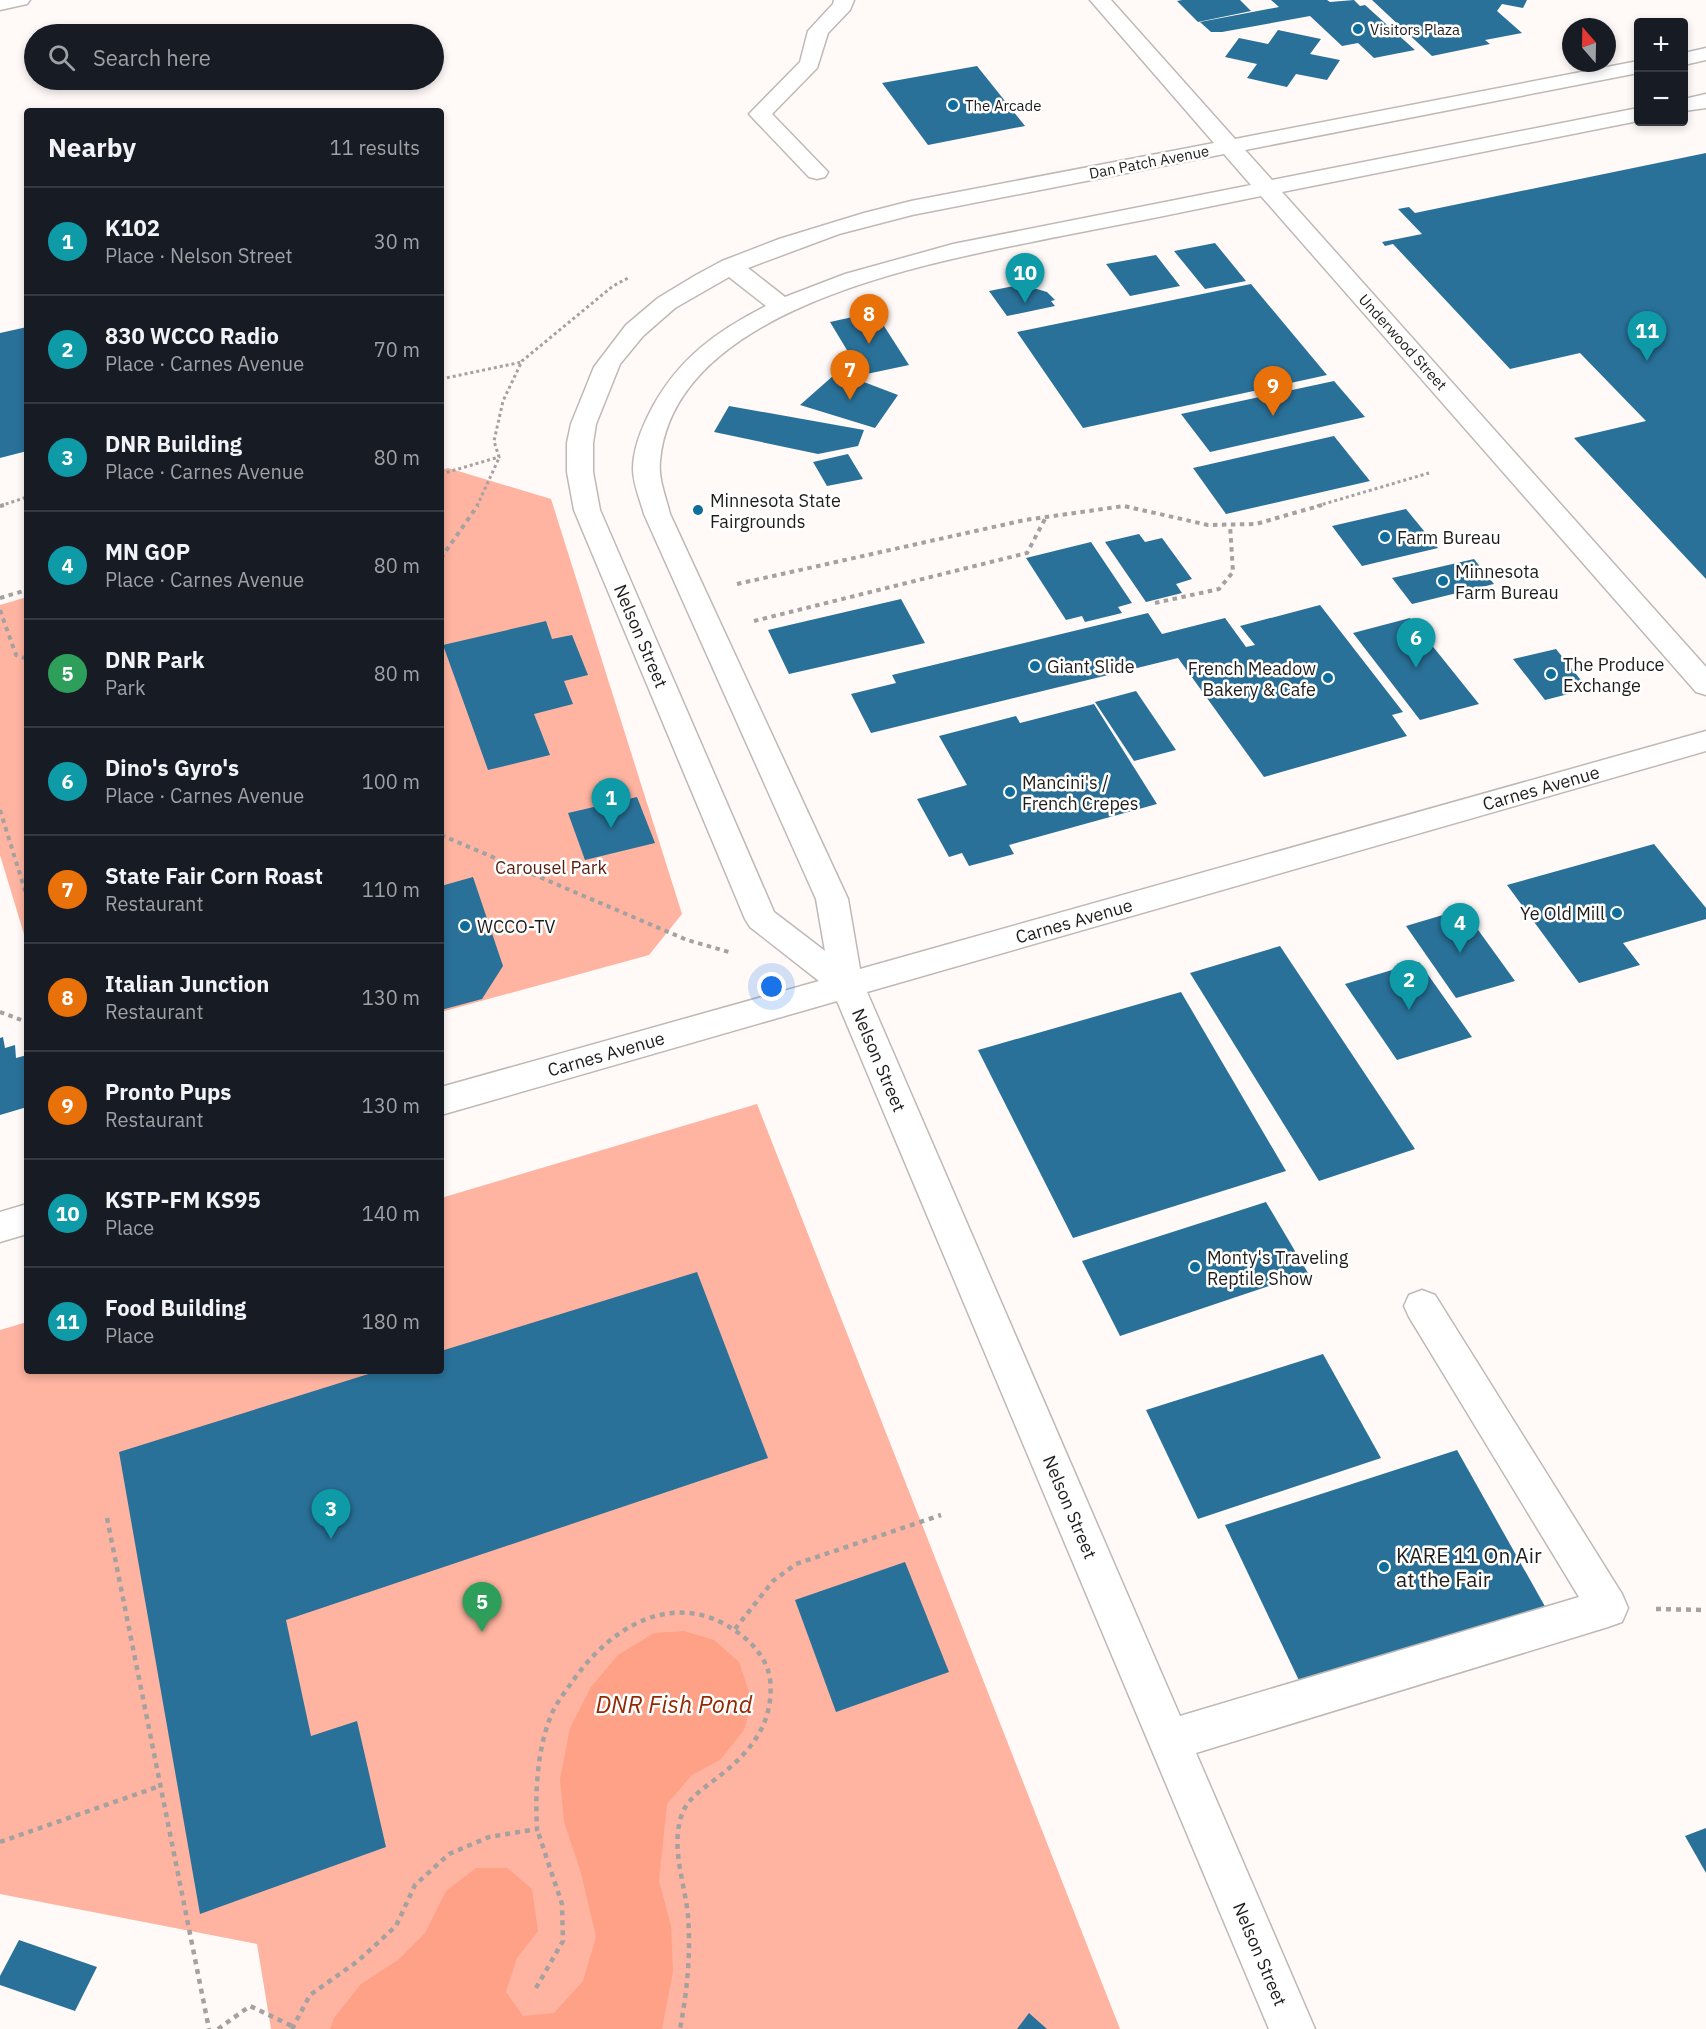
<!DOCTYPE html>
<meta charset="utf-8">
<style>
:root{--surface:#171b24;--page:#20242c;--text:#f1f3f6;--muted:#9ea1a6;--line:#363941;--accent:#d93025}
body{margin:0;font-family:"IBM Plex Sans",sans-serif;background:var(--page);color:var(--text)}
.controls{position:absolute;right:18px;top:18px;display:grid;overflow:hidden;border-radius:6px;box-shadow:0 3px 9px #0003}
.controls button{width:54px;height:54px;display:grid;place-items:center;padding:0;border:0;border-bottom:2px solid var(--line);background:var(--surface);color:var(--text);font:30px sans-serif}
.compass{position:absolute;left:1562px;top:18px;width:54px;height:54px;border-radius:50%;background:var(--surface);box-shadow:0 3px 9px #0003;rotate:340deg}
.you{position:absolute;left:772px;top:987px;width:21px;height:21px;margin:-15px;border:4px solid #fff;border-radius:50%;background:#1a73e8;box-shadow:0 0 0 9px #1a73e833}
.badge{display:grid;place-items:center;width:39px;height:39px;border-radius:50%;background:var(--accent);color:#fff;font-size:20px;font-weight:700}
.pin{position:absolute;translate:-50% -50px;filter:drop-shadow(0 2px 3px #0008)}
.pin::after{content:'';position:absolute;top:32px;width:21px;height:18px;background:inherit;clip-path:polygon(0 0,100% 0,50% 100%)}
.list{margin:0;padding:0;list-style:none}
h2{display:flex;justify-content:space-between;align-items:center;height:78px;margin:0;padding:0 24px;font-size:26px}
h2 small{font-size:20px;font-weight:400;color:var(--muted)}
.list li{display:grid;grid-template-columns:39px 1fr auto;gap:18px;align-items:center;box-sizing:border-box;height:108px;padding:0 24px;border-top:2px solid var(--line)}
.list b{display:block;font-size:22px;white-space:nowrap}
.list p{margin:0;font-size:20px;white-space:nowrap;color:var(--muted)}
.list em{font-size:20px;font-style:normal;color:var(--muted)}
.icon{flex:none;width:33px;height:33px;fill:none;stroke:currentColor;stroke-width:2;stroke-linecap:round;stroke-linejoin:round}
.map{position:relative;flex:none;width:1706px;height:2029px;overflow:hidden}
.search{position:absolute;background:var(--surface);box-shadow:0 3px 9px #0003;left:24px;top:24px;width:420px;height:66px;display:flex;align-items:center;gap:15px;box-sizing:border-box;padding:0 21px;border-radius:33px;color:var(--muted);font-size:22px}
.panel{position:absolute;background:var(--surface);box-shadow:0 3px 9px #0003;left:24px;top:108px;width:420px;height:1266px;border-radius:6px}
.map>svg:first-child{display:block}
.green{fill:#feb4a0}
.water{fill:#fea187}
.building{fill:#2a7199}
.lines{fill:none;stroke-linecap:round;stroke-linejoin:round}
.minor-casing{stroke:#beb9b7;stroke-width:3}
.path-far2{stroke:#a5a1a0;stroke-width:3;stroke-dasharray:3 3;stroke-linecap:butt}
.path-far1{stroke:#a5a1a0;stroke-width:4;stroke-dasharray:4.5 4.5;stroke-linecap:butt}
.path{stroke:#a5a1a0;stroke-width:4.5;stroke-dasharray:5 5;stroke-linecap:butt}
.minor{fill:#fff;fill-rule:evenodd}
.poi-dot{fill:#0e6d9b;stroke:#fff;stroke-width:2}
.labels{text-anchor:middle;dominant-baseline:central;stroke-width:5;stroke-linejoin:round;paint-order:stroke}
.far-poi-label{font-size:15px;fill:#1f1d1c;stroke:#fff;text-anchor:start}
.far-street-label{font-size:15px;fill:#1f1d1c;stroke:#fff}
.poi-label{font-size:18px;fill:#1f1d1c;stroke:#fff;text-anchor:start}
.street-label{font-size:18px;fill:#1f1d1c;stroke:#fff}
.park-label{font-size:18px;fill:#581f10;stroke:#fff}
.near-poi-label{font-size:21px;fill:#1f1d1c;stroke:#fff;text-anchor:start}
.near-water-label{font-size:24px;font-style:italic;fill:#932805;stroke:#fff}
</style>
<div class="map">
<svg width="1706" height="2029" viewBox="0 0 1706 2029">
<rect width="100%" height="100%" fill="#fff9f8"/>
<!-- green -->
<g class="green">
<path d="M448,468l103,31 131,415 -33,41 -208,57v-542z"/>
<path d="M27,597v347l-27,-89v-250z"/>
<path d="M757,1104l363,925h-849l-14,-85 -257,-50v-564l27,-8v49h414v-173z"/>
</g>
<!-- water -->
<path class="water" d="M684,1631l30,9 25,22 13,39 -8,29 -24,30 -28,15 -25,29 -8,77 12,45 2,45 -11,58h-332l4,-11 27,-34 37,-24 27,-27 21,-42 30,-23h31l25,21 6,42 -21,27 -11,34 17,24 31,-3 29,-32 13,-44 -15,-64 -17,-51 -4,-43 10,-51 21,-41 27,-32 36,-22z"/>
<!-- building -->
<g class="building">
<path d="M1182,0h58l11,11 -53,11 -21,-21z"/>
<path d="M1271,0h56l3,2 24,-2 6,6 5,-1 50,45 -41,8 -16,-15 -16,3 -32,-30 -88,16h-11l-11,-10 79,-15z"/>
<path d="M1372,0h155l-4,8 -21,-4 -5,7 25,22 -37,7 5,4 -58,12z"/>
<path d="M1278,30l43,9 -11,15 30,6 -13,20 -31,-6 -9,13 -40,-9 10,-14 -32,-7 14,-19 29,6z"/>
<path d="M977,66l48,60 -97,19 -46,-62z"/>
<path d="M1706,153v426l-132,-141 72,-17 -66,-68 -70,16 -117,-125 -8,2 -3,-4 40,-8 -24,-25 11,-2 6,6z"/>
<path d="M1215,243l31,38 -41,8 -31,-38z"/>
<path d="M1156,255l24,31 -50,10 -24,-32z"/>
<path d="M1251,284l76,91 -244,53 -66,-96z"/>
<path d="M1014,286l16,1 17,5 8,8 -4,1 4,5 -48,10 -18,-25z"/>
<path d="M875,312l34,53 -47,10 -32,-53z"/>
<path d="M27,327v124l-27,7v-125z"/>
<path d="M842,368l14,11 42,16 -23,33 -75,-23z"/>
<path d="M1334,381l31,36 -155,35 -29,-38z"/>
<path d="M729,406l135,24 -6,16 -40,8 -104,-22z"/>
<path d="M1334,436l36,45 -144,33 -33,-46z"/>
<path d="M848,454l15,25 -36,7 -14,-24z"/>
<path d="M1406,509l32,39 -76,18 -30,-40z"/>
<path d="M1139,534l6,8 17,-4 30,41 -16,5 6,9 -36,9 -41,-60z"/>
<path d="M1091,542l41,61 -14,4 4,6 -37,9 -3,-6 -16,4 -40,-62z"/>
<path d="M1474,559l20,25 -82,20 -20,-26z"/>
<path d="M901,599l24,44 -136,31 -21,-44z"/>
<path d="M1320,605l83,107 -11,3 15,21 -143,41 -86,-119 -307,75 -20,-39 45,-11 -4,-8 256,-62 14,21 63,-16 21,29 9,-2 -15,-19z"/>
<path d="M1410,618l69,86 -59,16 -67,-87z"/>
<path d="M546,621l6,18 20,-4 16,40 -24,6 9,23 -39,10 16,41 -62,15 -45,-125z"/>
<path d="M1556,649l32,40 -43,11 -32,-41z"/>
<path d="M1136,691l40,59 -42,11 -39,-59z"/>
<path d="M1094,704l63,100 -148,41 5,9 -45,12 -7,-13 -13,4 -32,-58 50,-14 -28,-49 77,-20 4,7z"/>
<path d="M637,797l18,46 -70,17 -17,-47z"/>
<path d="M1654,844l52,64v11l-83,24 17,22 -61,18 -72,-98z"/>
<path d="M473,877l30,89 -21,33 -41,11v-124z"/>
<path d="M1463,909l52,72 -59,17 -50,-72z"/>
<path d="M1280,946l135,203 -96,32 -129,-208z"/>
<path d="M1419,962l53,75 -75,23 -52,-76z"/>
<path d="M1181,992l105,179 -213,67 -95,-188z"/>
<path d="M3,1037l2,11 10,-3 1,13 11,-3v52l-27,8v-77z"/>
<path d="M1266,1202l42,71 -188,63 -38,-75z"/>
<path d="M697,1272l71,186 -482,162 25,116 46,-15 29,126 -186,67 -81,-462 259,-81h63v-20z"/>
<path d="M1323,1354l58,104 -183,61 -52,-109z"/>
<path d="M1457,1450l90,160 -242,83 -80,-168z"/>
<path d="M905,1562l44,110 -113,40 -41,-112z"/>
<path d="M1706,1828v45l-21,-37z"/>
<path d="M19,1940l78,27 -22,44 -75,-26v-9z"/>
<path d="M1029,2013l18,16h-30z"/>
</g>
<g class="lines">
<!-- minor casing -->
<g class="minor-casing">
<g id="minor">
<path d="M0,0h30l-3,4 -27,6z"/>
<path d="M834,0h20l-4,10 -22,23 -11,35 -45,46 56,58 -3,5 -8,2 -8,-2 -60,-63 51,-52 8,-31 25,-27z"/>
<path d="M1090,0h21l124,139 403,-78v12l-393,77 27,30 366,-72v13l-356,71 424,475v28l-10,-3 -435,-496c-67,14 -133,27 -200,40 -121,25 -387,68 -401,225 -2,18 6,36 10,53l178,385 12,70 846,-238v20l-839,241 313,724 399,-119 -170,-280 -5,-11 5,-11 13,-5 13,5 187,299 6,14 -6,14 -14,5 -412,126 119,276h-46l-432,-1028 -396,114v-28l378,-106 -69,-54 -5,-8 -171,-409 -7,-38v-29l4,-19 23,-57 32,-42 32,-27 38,-23 26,-14 57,-22 85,-26 47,-12 303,-58zM1224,154l27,31 -298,59 -108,30 -60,23 -37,-29 91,-34 73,-19zM729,277l37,29c-49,25 -87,52 -114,102 -10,19 -19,40 -19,61 0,15 7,30 11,45l172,385 9,52 -51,-39 -174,-402 -7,-38v-29l3,-19 24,-60 23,-28 32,-28z"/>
<path d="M1706,48v12l-22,5v-12z"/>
<path d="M1706,94v14l-22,3v-12z"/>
<path d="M27,1204v30l-27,8v-30z"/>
</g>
</g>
<!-- path-far2 -->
<g class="path-far2">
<path d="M441,379l81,-17"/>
<path d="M441,474l58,-17 -5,-16 9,-40 19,-40 91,-75 17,-9"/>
<path d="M0,506l27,-9"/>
<path d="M477,506l22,-48"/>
<path d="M1317,506l112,-33"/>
</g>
<!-- path-far1 -->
<g class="path-far1">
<path d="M0,506l4,-1"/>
<path d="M441,558l37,-53"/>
<path d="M737,584l288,-64 99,-14 84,19 48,-1 66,-19"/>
<path d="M0,598l27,-8"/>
<path d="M1155,603l64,-14 14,-17 -3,-47"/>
<path d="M0,610l16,45 11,4"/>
<path d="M754,621l273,-68 19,-36"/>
<path d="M0,810l27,87"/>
<path d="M441,835l246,105 42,12"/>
<path d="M0,1012l27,10"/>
</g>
<!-- path -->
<g class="path">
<path d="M107,1518l102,511"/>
<path d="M1656,1609l50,1"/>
<path d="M735,1629l38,-48 23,-17 145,-49"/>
<path d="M0,1842l160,-56"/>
<path d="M536,1988l27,-47 -1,-37 -25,-75"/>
<path d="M218,2029l32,-23 42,20"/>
<path d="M292,2029l18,-34 48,-34 38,-35 19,-41 34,-31 40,-17 48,-8c-2,-39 0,-80 15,-116 5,-11 13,-21 20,-31 38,-55 102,-95 165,-50 16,11 30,27 33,47 5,46 -22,76 -57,102 -13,10 -27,19 -32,36 -10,32 4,67 7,99 3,38 -1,76 -8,113"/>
</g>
<!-- minor -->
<use href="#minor" class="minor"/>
</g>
<!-- markers -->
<g class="poi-dot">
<circle cx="1358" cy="29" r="6"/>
<circle cx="953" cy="105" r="6"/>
<circle cx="698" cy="510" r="6"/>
<circle cx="1385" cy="537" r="6"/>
<circle cx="1443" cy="581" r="6"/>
<circle cx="1035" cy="666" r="6"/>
<circle cx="1551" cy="674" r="6"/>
<circle cx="1328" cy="678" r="6"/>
<circle cx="1010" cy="792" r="6"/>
<circle cx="1617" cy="913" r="6"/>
<circle cx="465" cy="926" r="6"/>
<circle cx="1195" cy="1267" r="6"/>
<circle cx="1384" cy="1567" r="6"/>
</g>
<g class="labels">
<!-- far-poi labels -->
<g class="far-poi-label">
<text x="1370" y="29">Visitors Plaza</text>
<text x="965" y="105">The Arcade</text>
</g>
<!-- far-street labels -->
<g class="far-street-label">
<text transform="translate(1149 162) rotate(-11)">Dan Patch Avenue</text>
<text transform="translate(1403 342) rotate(48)">Underwood Street</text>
</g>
<!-- poi labels -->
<g class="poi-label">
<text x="710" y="500">Minnesota State<tspan x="710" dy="21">Fairgrounds</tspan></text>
<text x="1397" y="537">Farm Bureau</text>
<text x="1455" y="571">Minnesota<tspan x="1455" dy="21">Farm Bureau</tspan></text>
<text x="1563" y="664">The Produce<tspan x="1563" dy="21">Exchange</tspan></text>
<text x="1047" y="666">Giant Slide</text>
<text x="1316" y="668" text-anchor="end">French Meadow<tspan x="1316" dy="21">Bakery &amp; Cafe</tspan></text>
<text x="1022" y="782">Mancini's /<tspan x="1022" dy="21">French Crepes</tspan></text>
<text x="1605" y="913" text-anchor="end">Ye Old Mill</text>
<text x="477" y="926">WCCO-TV</text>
<text x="1207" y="1257">Monty's Traveling<tspan x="1207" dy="21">Reptile Show</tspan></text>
</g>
<!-- street labels -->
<g class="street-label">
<text transform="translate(641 636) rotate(67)">Nelson Street</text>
<text transform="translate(1541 788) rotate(-16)">Carnes Avenue</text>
<text transform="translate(1074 921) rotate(-16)">Carnes Avenue</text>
<text transform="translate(606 1054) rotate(-16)">Carnes Avenue</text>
<text transform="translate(879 1060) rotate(67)">Nelson Street</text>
<text transform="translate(1070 1507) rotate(67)">Nelson Street</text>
<text transform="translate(1260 1954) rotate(67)">Nelson Street</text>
</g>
<!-- park labels -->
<g class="park-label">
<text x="551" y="867">Carousel Park</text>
</g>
<!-- near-poi labels -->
<g class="near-poi-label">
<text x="1396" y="1555">KARE 11 On Air<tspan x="1396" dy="24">at the Fair</tspan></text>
</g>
<!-- near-water labels -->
<g class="near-water-label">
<text x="674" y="1704">DNR Fish Pond</text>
</g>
</g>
</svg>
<div class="controls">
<button>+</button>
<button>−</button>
</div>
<svg class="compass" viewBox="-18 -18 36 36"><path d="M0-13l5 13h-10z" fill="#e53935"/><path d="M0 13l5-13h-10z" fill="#9ea1a6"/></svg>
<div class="you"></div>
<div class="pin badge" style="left:611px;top:828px;background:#0f9aa8">1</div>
<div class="pin badge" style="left:1409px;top:1010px;background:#0f9aa8">2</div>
<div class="pin badge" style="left:331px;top:1539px;background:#0f9aa8">3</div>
<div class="pin badge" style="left:1460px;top:953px;background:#0f9aa8">4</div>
<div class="pin badge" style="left:482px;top:1632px;background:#2e9e5b">5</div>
<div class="pin badge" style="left:1416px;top:668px;background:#0f9aa8">6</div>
<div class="pin badge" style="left:850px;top:400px;background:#e8710a">7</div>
<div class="pin badge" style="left:869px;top:344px;background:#e8710a">8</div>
<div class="pin badge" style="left:1273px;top:416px;background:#e8710a">9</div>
<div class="pin badge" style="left:1025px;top:303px;background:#0f9aa8">10</div>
<div class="pin badge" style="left:1647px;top:361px;background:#0f9aa8">11</div>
<div class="search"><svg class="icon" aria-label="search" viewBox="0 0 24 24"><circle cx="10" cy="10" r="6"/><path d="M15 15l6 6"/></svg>Search here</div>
<section class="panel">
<h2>Nearby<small>11 results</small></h2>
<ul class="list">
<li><span class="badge" style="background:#0f9aa8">1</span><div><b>K102</b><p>Place · Nelson Street</p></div><em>30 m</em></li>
<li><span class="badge" style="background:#0f9aa8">2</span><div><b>830 WCCO Radio</b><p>Place · Carnes Avenue</p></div><em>70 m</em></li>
<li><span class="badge" style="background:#0f9aa8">3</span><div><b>DNR Building</b><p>Place · Carnes Avenue</p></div><em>80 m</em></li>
<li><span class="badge" style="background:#0f9aa8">4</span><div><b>MN GOP</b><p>Place · Carnes Avenue</p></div><em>80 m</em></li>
<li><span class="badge" style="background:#2e9e5b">5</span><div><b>DNR Park</b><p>Park</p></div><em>80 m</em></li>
<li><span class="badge" style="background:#0f9aa8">6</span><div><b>Dino's Gyro's</b><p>Place · Carnes Avenue</p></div><em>100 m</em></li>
<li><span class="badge" style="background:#e8710a">7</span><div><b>State Fair Corn Roast</b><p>Restaurant</p></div><em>110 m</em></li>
<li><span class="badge" style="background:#e8710a">8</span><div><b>Italian Junction</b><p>Restaurant</p></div><em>130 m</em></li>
<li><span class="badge" style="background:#e8710a">9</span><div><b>Pronto Pups</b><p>Restaurant</p></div><em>130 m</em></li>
<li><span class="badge" style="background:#0f9aa8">10</span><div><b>KSTP-FM KS95</b><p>Place</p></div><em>140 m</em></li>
<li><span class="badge" style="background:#0f9aa8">11</span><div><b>Food Building</b><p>Place</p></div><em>180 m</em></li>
</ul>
</section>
</div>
